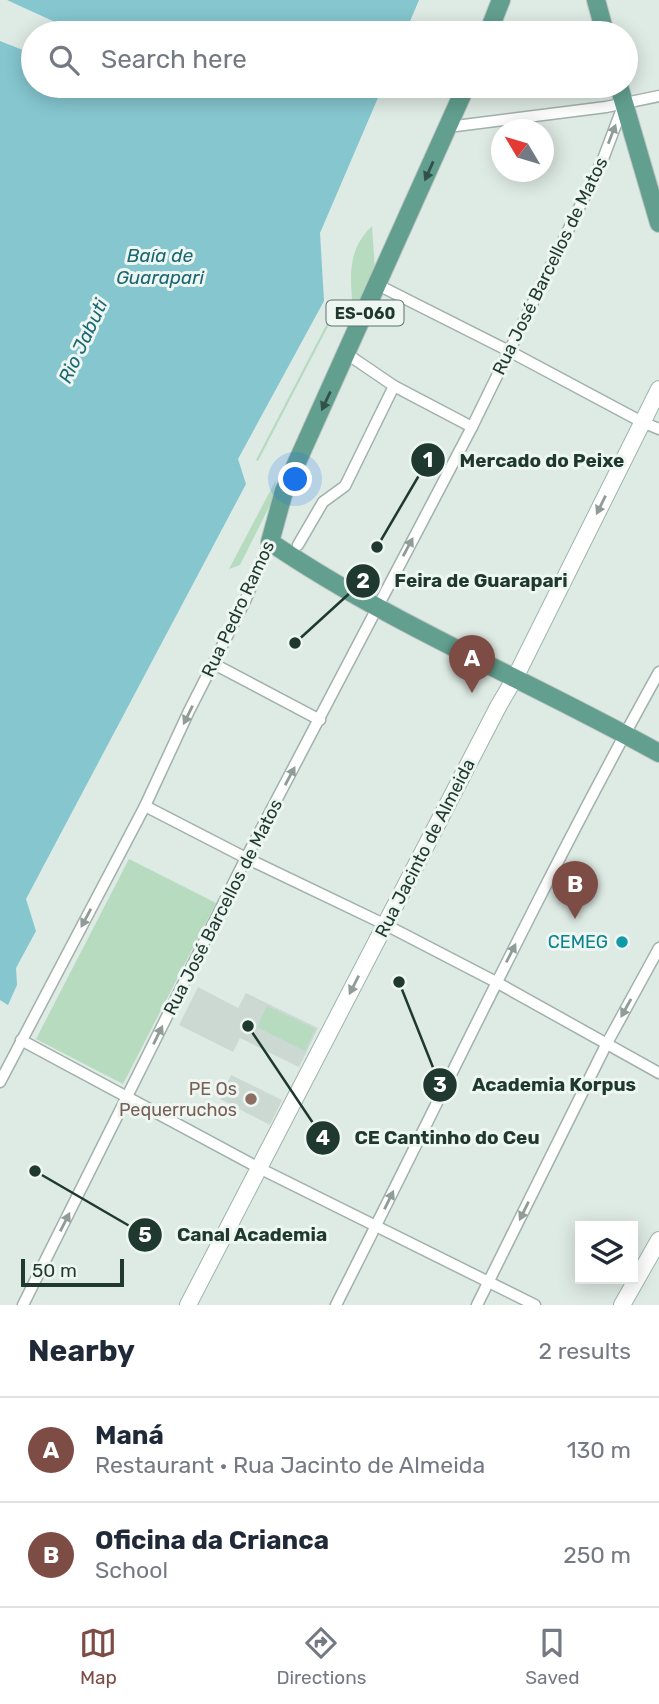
<!DOCTYPE html>
<meta charset="utf-8">
<style>
:root{--surface:#fff;--page:#f2f2f3;--text:#1f2937;--muted:#747a83;--line:#e0e1e3;--accent:#7d4c44}
body{margin:0;font-family:Rubik,sans-serif;background:var(--page);color:var(--text)}
.controls{position:absolute;right:21px;bottom:21px;display:grid;overflow:hidden;border-radius:0px;box-shadow:0 4px 18px #0003}
.controls button{width:63px;height:63px;display:grid;place-items:center;padding:0;border:0;border-bottom:2px solid var(--line);background:var(--surface);color:var(--text);font:35px sans-serif}
.compass{position:absolute;left:491px;top:119px;width:63px;height:63px;border-radius:50%;background:var(--surface);box-shadow:0 4px 18px #0003;rotate:308deg}
.scale{position:absolute;left:21px;bottom:18px;width:103px;box-sizing:border-box;padding-left:7px;border:4px solid #1f3931;border-top:0;font-size:19px;line-height:24px;white-space:nowrap;color:#1f3931;-webkit-text-stroke:5px #eef6f2;paint-order:stroke}
.you{position:absolute;left:296px;top:480px;width:24px;height:24px;margin:-18px;border:5px solid #fff;border-radius:50%;background:#1a73e8;box-shadow:0 0 0 10px #1a73e833}
.badge{display:grid;place-items:center;width:46px;height:46px;border-radius:50%;background:var(--accent);color:#fff;font-size:23px;font-weight:700}
.pin{position:absolute;translate:-50% -58px;filter:drop-shadow(0 2px 4px #0008)}
.pin::after{content:'';position:absolute;top:37px;width:24px;height:21px;background:inherit;clip-path:polygon(0 0,100% 0,50% 100%)}
.list{margin:0;padding:0;list-style:none}
h2{display:flex;justify-content:space-between;align-items:center;height:91px;margin:0;padding:0 28px;font-size:30px}
h2 small{font-size:23px;font-weight:400;color:var(--muted)}
.list li{display:grid;grid-template-columns:46px 1fr auto;gap:21px;align-items:center;box-sizing:border-box;height:105px;padding:0 28px;border-top:2px solid var(--line)}
.list b{display:block;font-size:26px;white-space:nowrap}
.list p{margin:0;font-size:23px;white-space:nowrap;color:var(--muted)}
.list em{font-size:23px;font-style:normal;color:var(--muted)}
.icon{flex:none;width:38px;height:38px;fill:none;stroke:currentColor;stroke-width:2;stroke-linecap:round;stroke-linejoin:round}
.map{position:relative;flex:none;width:659px;height:1305px;overflow:hidden}
.search{position:absolute;background:var(--surface);box-shadow:0 4px 18px #0003;left:21px;right:21px;top:21px;height:77px;display:flex;align-items:center;gap:18px;box-sizing:border-box;padding:0 24px;border-radius:38px;color:var(--muted);font-size:26px}
.sheet{height:301px;background:var(--surface)}
nav{display:flex;justify-content:space-around;align-items:center;box-sizing:border-box;height:98px;border-top:2px solid var(--line);background:var(--surface);font-size:19px;color:var(--muted)}
nav a{display:grid;justify-items:center;gap:4px}
nav .on{color:var(--accent)}
.map>svg:first-child{display:block}
.built{fill:#ccd9d3}
.green{fill:#b6dbbf}
.water{fill:#85c6cf}
.lines{fill:none;stroke-linecap:round;stroke-linejoin:round}
.street-casing{stroke:#a1b1ab;stroke-width:13}
.secondary-casing{stroke:#9db5ac;stroke-width:18}
.primary-casing{stroke:#bcc4c1;stroke-width:20}
.street{stroke:#fff;stroke-width:10}
.secondary{stroke:#fff;stroke-width:16}
.primary{stroke:#629f8e;stroke-width:18}
.oneway{fill:#8f9c98}
.oneway2{fill:#305248}
.culture-dot{fill:#0f9aa8;stroke:#eef6f2;stroke-width:2.5}
.education-dot{fill:#8d6e63;stroke:#eef6f2;stroke-width:2.5}
.labels{text-anchor:middle;dominant-baseline:central;stroke-width:6;stroke-linejoin:round;paint-order:stroke}
.shield{fill:#eef6f2;stroke:#5d726b;stroke-width:2}
.shield-label{font-size:16px;font-weight:bold;fill:#1f3931}
.street-label{font-size:18px;fill:#1f3931;stroke:#eef6f2}
.culture-label{font-size:18px;fill:#0d838f;stroke:#eef6f2;text-anchor:end}
.education-label{font-size:18px;fill:#785e54;stroke:#eef6f2;text-anchor:end}
.water-label{font-size:19px;font-style:italic;fill:#1b6874;stroke:#eef6f2}
.leader{fill:none;stroke:#1f3931;stroke-width:2.5}
.callout-dot{fill:#1f3931;stroke:#eef6f2;stroke-width:2.5}
.mark-label{font-size:21px;text-anchor:middle;font-weight:bold;fill:#fff}
.callout-label{font-size:19px;text-anchor:middle;font-weight:bold;fill:#1f3931;stroke:#eef6f2;stroke-width:6;stroke-linejoin:round;paint-order:stroke}
</style>
<div class="map">
<svg width="659" height="1305" viewBox="0 0 659 1305">
<rect width="100%" height="100%" fill="#deeae4"/>
<!-- built -->
<g class="built">
<path d="M198,987l40,21 8,-15 72,35 -19,39 -59,-29 -7,14 -54,-27z"/>
<path d="M231,1075l51,25 -12,25 -50,-26z"/>
</g>
<!-- green -->
<g class="green">
<path d="M372,226l3,44 -22,43c-2,-33 -8,-61 19,-87z"/>
<path d="M333,312l2,1 -77,148 -2,-1z"/>
<path d="M276,480l-5,23 -31,62 -11,4z"/>
<path d="M129,859l87,44 -93,181 -87,-45z"/>
<path d="M267,1006l48,23 -10,22 -48,-24z"/>
</g>
<!-- water -->
<g class="water">
<path d="M7,0h412l-14,33h-326z"/>
<path d="M0,41l33,13v32h350l-63,147 4,68 -86,158 8,25 -220,415 10,32 -20,37 1,17 -9,20 -8,-5z"/>
</g>
<g class="lines">
<!-- street casing -->
<g class="street-casing">
<g id="street">
<path d="M448,127l158,-20 53,-11"/>
<path d="M378,285l131,66 133,71 17,7"/>
<path d="M347,354l47,32 78,41"/>
<path d="M298,545l25,-43 22,-16 49,-100"/>
<path d="M214,664l106,56"/>
<path d="M145,806l101,52 140,67 110,57 163,91"/>
<path d="M21,1040l238,128 276,137"/>
<path d="M0,1082l145,-276 44,-95 56,-110 25,-59"/>
<path d="M23,1305l223,-447 226,-431 131,-268 20,-53"/>
<path d="M336,1305c107,-211 208,-426 323,-633"/>
<path d="M477,1305l129,-260 53,-97"/>
</g>
</g>
<!-- secondary casing -->
<g class="secondary-casing">
<g id="secondary">
<path d="M188,1305l311,-600 16,-27 144,-289"/>
<path d="M622,1305l37,-65"/>
</g>
</g>
<!-- primary casing -->
<g class="primary-casing">
<g id="primary">
<path d="M596,0l9,33"/>
<path d="M488,33l13,-33"/>
<path d="M466,86l-182,405 -14,51c122,83 260,139 389,211"/>
<path d="M619,86l40,137"/>
</g>
</g>
<!-- street -->
<use href="#street" class="street"/>
<!-- secondary -->
<use href="#secondary" class="secondary"/>
<!-- primary -->
<use href="#primary" class="primary"/>
</g>
<!-- one-way arrows -->
<defs><path id="oneway-solid" d="M-6-.8H1V-3.2L6.5 0L1 3.2V.8H-6Z" transform="scale(1.75)"/></defs>
<g class="oneway">
<use href="#oneway-solid" transform="translate(612 134) rotate(-69)"/>
<use href="#oneway-solid" transform="translate(601 505) rotate(116)"/>
<use href="#oneway-solid" transform="translate(408 547) rotate(-62)"/>
<use href="#oneway-solid" transform="translate(188 715) rotate(116)"/>
<use href="#oneway-solid" transform="translate(290 776) rotate(-62)"/>
<use href="#oneway-solid" transform="translate(86 918) rotate(118)"/>
<use href="#oneway-solid" transform="translate(511 953) rotate(-63)"/>
<use href="#oneway-solid" transform="translate(354 985) rotate(117)"/>
<use href="#oneway-solid" transform="translate(626 1008) rotate(119)"/>
<use href="#oneway-solid" transform="translate(158 1035) rotate(-64)"/>
<use href="#oneway-solid" transform="translate(389 1200) rotate(-64)"/>
<use href="#oneway-solid" transform="translate(524 1211) rotate(116)"/>
<use href="#oneway-solid" transform="translate(65 1222) rotate(-63)"/>
</g>
<g class="oneway2">
<use href="#oneway-solid" transform="translate(429 171) rotate(114)"/>
<use href="#oneway-solid" transform="translate(326 401) rotate(115)"/>
</g>
<!-- markers -->
<circle class="culture-dot" cx="622" cy="942" r="7"/>
<circle class="education-dot" cx="251" cy="1099" r="7"/>
<g class="labels">
<!-- shield labels -->
<rect class="shield" x="326.5" y="300.5" width="77" height="25" rx="5"/>
<g class="shield-label">
<text x="365" y="313">ES-060</text>
</g>
<!-- street labels -->
<g class="street-label">
<text transform="translate(550 266) rotate(-64)">Rua José Barcellos de Matos</text>
<text transform="translate(238 609) rotate(-65)">Rua Pedro Ramos</text>
<text transform="translate(425 848) rotate(-63)">Rua Jacinto de Almeida</text>
<text transform="translate(223 907) rotate(-63)">Rua José Barcellos de Matos</text>
</g>
<!-- culture labels -->
<g class="culture-label">
<text x="608" y="942">CEMEG</text>
</g>
<!-- education labels -->
<g class="education-label">
<text x="237" y="1089">PE Os<tspan x="237" dy="21">Pequerruchos</tspan></text>
</g>
<!-- water labels -->
<g class="water-label">
<text x="160" y="255">Baía de<tspan x="160" dy="22">Guarapari</tspan></text>
<text transform="translate(83 341) rotate(-65)">Rio Jabuti</text>
</g>
</g>
<!-- callouts -->
<path class="leader" d="M377 547L428 460M295 643L363 581M399 982L440 1085M248 1026L323 1138M35 1171L145 1235"/>
<g class="callout-dot">
<circle cx="377" cy="547" r="7"/>
<circle cx="295" cy="643" r="7"/>
<circle cx="399" cy="982" r="7"/>
<circle cx="248" cy="1026" r="7"/>
<circle cx="35" cy="1171" r="7"/>
<circle cx="428" cy="460" r="18"/>
<circle cx="363" cy="581" r="18"/>
<circle cx="440" cy="1085" r="18"/>
<circle cx="323" cy="1138" r="18"/>
<circle cx="145" cy="1235" r="18"/>
</g>
<g class="mark-label">
<text x="428" y="467">1</text>
<text x="363" y="588">2</text>
<text x="440" y="1092">3</text>
<text x="323" y="1145">4</text>
<text x="145" y="1242">5</text>
</g>
<g class="callout-label">
<text x="542" y="467">Mercado do Peixe</text>
<text x="481" y="587">Feira de Guarapari</text>
<text x="554" y="1091">Academia Korpus</text>
<text x="447" y="1144">CE Cantinho do Ceu</text>
<text x="252" y="1241">Canal Academia</text>
</g>
</svg>
<div class="controls">
<button><svg class="icon" aria-label="layers" viewBox="0 0 24 24"><path d="M12 4l9 5-9 5-9-5zM3 14l9 5 9-5"/></svg></button>
</div>
<svg class="compass" viewBox="-18 -18 36 36"><path d="M0-13l5 13h-10z" fill="#e53935"/><path d="M0 13l5-13h-10z" fill="#747a83"/></svg>
<div class="scale">50 m</div>
<div class="you"></div>
<div class="pin badge" style="left:472px;top:693px">A</div>
<div class="pin badge" style="left:575px;top:919px">B</div>
<div class="search"><svg class="icon" aria-label="search" viewBox="0 0 24 24"><circle cx="10" cy="10" r="6"/><path d="M15 15l6 6"/></svg>Search here</div>
</div>
<section class="sheet">
<h2>Nearby<small>2 results</small></h2>
<ul class="list">
<li><span class="badge">A</span><div><b>Maná</b><p>Restaurant · Rua Jacinto de Almeida</p></div><em>130 m</em></li>
<li><span class="badge">B</span><div><b>Oficina da Crianca</b><p>School</p></div><em>250 m</em></li>
</ul>
</section>
<nav>
<a class="on"><svg class="icon" aria-label="map" viewBox="0 0 24 24"><path d="M3 6l6-2 6 2 6-2v14l-6 2-6-2-6 2zM9 4v14M15 6v14"/></svg>Map</a>
<a><svg class="icon" aria-label="directions" viewBox="0 0 24 24"><path d="M12 3l9 9-9 9-9-9zM9 14v-3h6M13 9l2 2-2 2"/></svg>Directions</a>
<a><svg class="icon" aria-label="saved" viewBox="0 0 24 24"><path d="M7 4h10v16l-5-4-5 4z"/></svg>Saved</a>
</nav>
